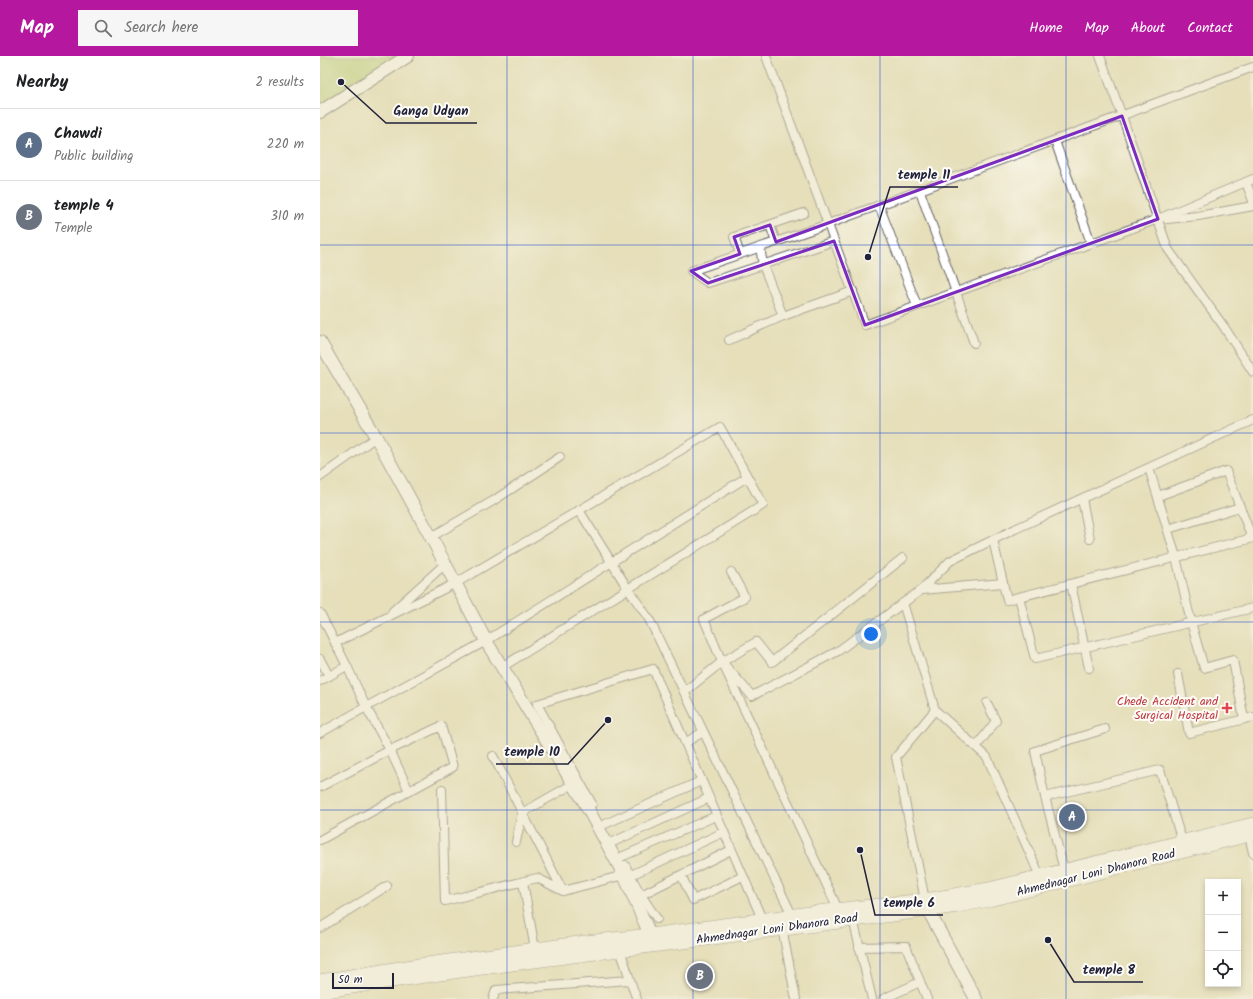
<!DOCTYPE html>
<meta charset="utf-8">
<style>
:root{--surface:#fff;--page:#f6f6f6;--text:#202124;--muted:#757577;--line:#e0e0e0;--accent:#b5179e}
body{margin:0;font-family:Kalam,sans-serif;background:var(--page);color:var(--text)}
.controls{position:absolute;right:12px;bottom:12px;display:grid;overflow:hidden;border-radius:0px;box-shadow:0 2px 6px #0003}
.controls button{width:36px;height:36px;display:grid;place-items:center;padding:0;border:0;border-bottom:1px solid var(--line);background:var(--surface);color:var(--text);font:20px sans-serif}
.scale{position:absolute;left:12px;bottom:10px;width:62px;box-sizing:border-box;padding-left:4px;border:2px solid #22223b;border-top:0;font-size:11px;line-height:14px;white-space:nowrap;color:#22223b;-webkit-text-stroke:3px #fdfcf7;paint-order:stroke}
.you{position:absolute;left:551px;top:578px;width:14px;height:14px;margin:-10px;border:3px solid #fff;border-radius:50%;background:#1a73e8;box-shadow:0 0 0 6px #1a73e833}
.badge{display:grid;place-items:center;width:26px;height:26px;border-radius:50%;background:var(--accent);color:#fff;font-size:13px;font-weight:700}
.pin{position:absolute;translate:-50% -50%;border:2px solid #fff;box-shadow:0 1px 4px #0006}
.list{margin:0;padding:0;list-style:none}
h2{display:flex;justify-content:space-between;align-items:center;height:52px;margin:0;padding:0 16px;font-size:17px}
h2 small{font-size:13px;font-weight:400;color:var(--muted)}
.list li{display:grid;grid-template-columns:26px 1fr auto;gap:12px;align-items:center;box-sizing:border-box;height:72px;padding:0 16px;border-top:1px solid var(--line)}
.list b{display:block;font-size:15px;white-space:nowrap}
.list p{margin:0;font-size:13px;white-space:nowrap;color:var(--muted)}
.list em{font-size:13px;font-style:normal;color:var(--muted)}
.icon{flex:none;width:22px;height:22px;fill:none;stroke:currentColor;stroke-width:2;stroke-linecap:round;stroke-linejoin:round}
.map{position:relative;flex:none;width:933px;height:943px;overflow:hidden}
header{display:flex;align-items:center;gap:24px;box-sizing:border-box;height:56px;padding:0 20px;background:var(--accent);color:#fff}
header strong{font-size:19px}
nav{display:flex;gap:22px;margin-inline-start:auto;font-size:14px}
.search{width:280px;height:36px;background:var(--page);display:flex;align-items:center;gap:10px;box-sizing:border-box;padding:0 14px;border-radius:0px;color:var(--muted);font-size:15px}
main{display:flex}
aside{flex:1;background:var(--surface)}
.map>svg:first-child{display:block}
.green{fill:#b6ce73;stroke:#6c7857}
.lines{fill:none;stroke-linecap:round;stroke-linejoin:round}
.street-casing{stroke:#676467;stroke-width:10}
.secondary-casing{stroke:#676467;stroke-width:14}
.primary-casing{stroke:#676467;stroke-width:14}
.street{stroke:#fff;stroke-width:8}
.secondary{stroke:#fff;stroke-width:12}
.primary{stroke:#fff;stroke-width:13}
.marked{fill:none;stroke:#7b2cbf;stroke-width:3;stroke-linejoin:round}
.grid{fill:none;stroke:#1d4ed8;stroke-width:1;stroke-opacity:0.55}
.health-dot{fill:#e0444e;stroke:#fdfcf7;stroke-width:1.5}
.labels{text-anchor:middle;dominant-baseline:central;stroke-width:4;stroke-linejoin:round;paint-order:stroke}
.health-label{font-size:12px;fill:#be3a42;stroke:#fdfcf7;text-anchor:end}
.street-label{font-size:12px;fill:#22223b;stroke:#fdfcf7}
.leader{fill:none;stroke:#22223b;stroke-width:1.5}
.callout-dot{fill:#22223b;stroke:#fdfcf7;stroke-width:1.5}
.callout-label{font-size:13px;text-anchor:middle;font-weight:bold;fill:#22223b;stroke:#fdfcf7;stroke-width:4;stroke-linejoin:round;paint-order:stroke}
</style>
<header>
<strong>Map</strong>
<div class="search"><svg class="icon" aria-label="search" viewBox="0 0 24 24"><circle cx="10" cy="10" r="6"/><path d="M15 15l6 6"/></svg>Search here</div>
<nav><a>Home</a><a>Map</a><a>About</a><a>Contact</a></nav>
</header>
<main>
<aside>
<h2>Nearby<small>2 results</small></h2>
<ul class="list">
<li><span class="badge" style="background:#5c6f8a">A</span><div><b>Chawdi</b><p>Public building</p></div><em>220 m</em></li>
<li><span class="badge" style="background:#6b7280">B</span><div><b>temple 4</b><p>Temple</p></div><em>310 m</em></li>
</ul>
</aside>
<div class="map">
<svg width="933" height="943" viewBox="0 0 933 943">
<rect width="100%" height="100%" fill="#fdfcf7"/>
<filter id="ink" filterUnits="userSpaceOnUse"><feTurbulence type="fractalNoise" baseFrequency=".025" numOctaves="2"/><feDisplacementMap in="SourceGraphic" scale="8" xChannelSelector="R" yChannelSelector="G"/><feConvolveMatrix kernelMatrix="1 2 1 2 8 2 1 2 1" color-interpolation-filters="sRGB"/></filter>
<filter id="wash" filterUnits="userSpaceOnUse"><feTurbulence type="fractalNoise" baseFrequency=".012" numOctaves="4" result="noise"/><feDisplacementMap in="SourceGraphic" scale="16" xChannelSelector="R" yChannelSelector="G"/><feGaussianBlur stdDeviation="0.9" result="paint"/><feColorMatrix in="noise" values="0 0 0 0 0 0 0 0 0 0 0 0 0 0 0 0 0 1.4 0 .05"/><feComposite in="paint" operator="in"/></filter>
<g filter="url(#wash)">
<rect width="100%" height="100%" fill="#e6dfba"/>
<!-- green -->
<path class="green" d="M0,0h84l-84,53z"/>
</g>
<g filter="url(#ink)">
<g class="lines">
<!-- street casing -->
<g class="street-casing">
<g id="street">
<path d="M446,0l99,269 293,-106 95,-40"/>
<path d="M780,0l22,60 46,133 56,78 29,45"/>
<path d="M735,85l36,102"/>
<path d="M926,126l7,19"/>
<path d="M600,135l54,152"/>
<path d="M559,149l38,101"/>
<path d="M847,163l31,-3 55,-10"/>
<path d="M450,169l6,17"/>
<path d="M514,185l-126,42 -17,-12 137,-47 425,-157"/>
<path d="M440,191l3,18 20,51"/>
<path d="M420,198l-6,-17 70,-24"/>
<path d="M409,284l54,-24 70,-25"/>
<path d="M829,412l27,89 15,65 13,46 29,-8 11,59"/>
<path d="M0,421l56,-40"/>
<path d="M838,440l68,-25 26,67"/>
<path d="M762,443l8,40"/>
<path d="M259,454l49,79 21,30 143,296"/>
<path d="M848,473l72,-22"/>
<path d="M111,481l62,-36 67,-44"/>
<path d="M673,484l14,60 246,-62"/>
<path d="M411,516l14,25 -41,22 18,43 34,-20 16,20 131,-104"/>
<path d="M751,528l18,84"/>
<path d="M601,534l82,-7"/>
<path d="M699,541l16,62 218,-51"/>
<path d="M583,547l32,107 -39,47 29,143"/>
<path d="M73,555l52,-47"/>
<path d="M0,557l27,53 19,41 24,43 19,41"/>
<path d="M15,587l121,-60 264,-156 43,78 -261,162"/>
<path d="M0,603l9,17"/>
<path d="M402,606l30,34 86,-45 83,-61 29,-29 65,-32 238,-109"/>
<path d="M858,618l11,59 64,-16"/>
<path d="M0,625l27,-15"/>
<path d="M364,636l38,-30 116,247"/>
<path d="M615,654l52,47 53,119"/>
<path d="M0,677l46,-26 120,-66 261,-164"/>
<path d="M365,687l18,-11"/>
<path d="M656,691l20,-26 -9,-18"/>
<path d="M173,700l70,135 61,-16"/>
<path d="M0,731l70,-37 51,-24 12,41 -133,73"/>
<path d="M122,733l3,112 92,-23 26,13"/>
<path d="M725,741l115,-27 22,71"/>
<path d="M272,748l-55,-100 116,-35 109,250"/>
<path d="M283,769l98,-44"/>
<path d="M929,779l4,18"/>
<path d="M196,786l6,-29 51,-29"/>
<path d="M293,786l96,-44"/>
<path d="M301,801l95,-41"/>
<path d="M305,809l16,30 16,24"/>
<path d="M744,814l-19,-73 -10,-46 70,-22"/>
<path d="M311,819l93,-43"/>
<path d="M361,819l12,25 50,-24"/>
<path d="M203,826l12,67"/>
<path d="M321,839l90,-45"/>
<path d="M533,863l19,80"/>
<path d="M0,872l67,-42"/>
<path d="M462,872l14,71"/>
<path d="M539,891l47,-1 21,53"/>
<path d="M300,895c7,16 10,32 17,48"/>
<path d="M173,943l3,-9 133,-10"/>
<path d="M563,943l37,-17"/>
</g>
</g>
<!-- secondary casing -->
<g class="secondary-casing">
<g id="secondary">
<path d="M0,56l88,-56"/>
<path d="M0,286l56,95 55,100 55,104 96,157 42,77 30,69"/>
<path d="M608,854l48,89"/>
</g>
</g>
<!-- primary casing -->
<g class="primary-casing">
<g id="primary">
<path d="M0,925l93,-15 173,-24 65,-7 166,-23 108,-12 64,-11 264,-65"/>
<path d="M0,936c212,-34 425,-56 638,-86l31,-6 264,-66"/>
</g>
</g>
<!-- street -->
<use href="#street" class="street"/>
<!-- secondary -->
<use href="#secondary" class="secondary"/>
<!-- primary -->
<use href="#primary" class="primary"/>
</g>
</g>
<!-- marked area -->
<path d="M0 0H933V943H0ZM802,60l36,103 -293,106 -31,-84 -126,42 -17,-12 49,-17 -6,-17 36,-12 6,17z" fill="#e6dfba" fill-opacity=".55" fill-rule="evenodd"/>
<path class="marked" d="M802,60l36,103 -293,106 -31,-84 -126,42 -17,-12 49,-17 -6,-17 36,-12 6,17z"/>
<!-- grid -->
<path class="grid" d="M187,0v943M373,0v943M560,0v943M746,0v943M0,189h933M0,377h933M0,566h933M0,754h933"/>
<!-- markers -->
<path class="health-dot" d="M905 646h4v4h4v4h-4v4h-4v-4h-4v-4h4z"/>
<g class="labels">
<!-- health labels -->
<g class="health-label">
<text x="898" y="645">Chede Accident and<tspan x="898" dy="14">Surgical Hospital</tspan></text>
</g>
<!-- street labels -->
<g class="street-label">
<text transform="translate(776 817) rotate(-14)">Ahmednagar Loni Dhanora Road</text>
<text transform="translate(457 873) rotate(-8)">Ahmednagar Loni Dhanora Road</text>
</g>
</g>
<!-- callouts -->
<path class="leader" d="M21 26L66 67H157M548 201L570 131H638M288 664L248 708H176M540 794L555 859H623M728 884L754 926H823"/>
<g class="callout-dot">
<circle cx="21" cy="26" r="4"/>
<circle cx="548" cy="201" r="4"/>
<circle cx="288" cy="664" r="4"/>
<circle cx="540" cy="794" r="4"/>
<circle cx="728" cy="884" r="4"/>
</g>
<g class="callout-label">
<text x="111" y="59">Ganga Udyan</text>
<text x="604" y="123">temple 11</text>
<text x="212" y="700">temple 10</text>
<text x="589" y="851">temple 6</text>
<text x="789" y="918">temple 8</text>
</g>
</svg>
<div class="controls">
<button>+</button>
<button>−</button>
<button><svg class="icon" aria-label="locate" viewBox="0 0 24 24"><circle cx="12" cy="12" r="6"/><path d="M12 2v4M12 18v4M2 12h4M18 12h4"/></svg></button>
</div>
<div class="scale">50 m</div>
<div class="you"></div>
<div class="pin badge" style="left:752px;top:761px;background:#5c6f8a">A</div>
<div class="pin badge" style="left:380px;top:920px;background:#6b7280">B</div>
</div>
</main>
